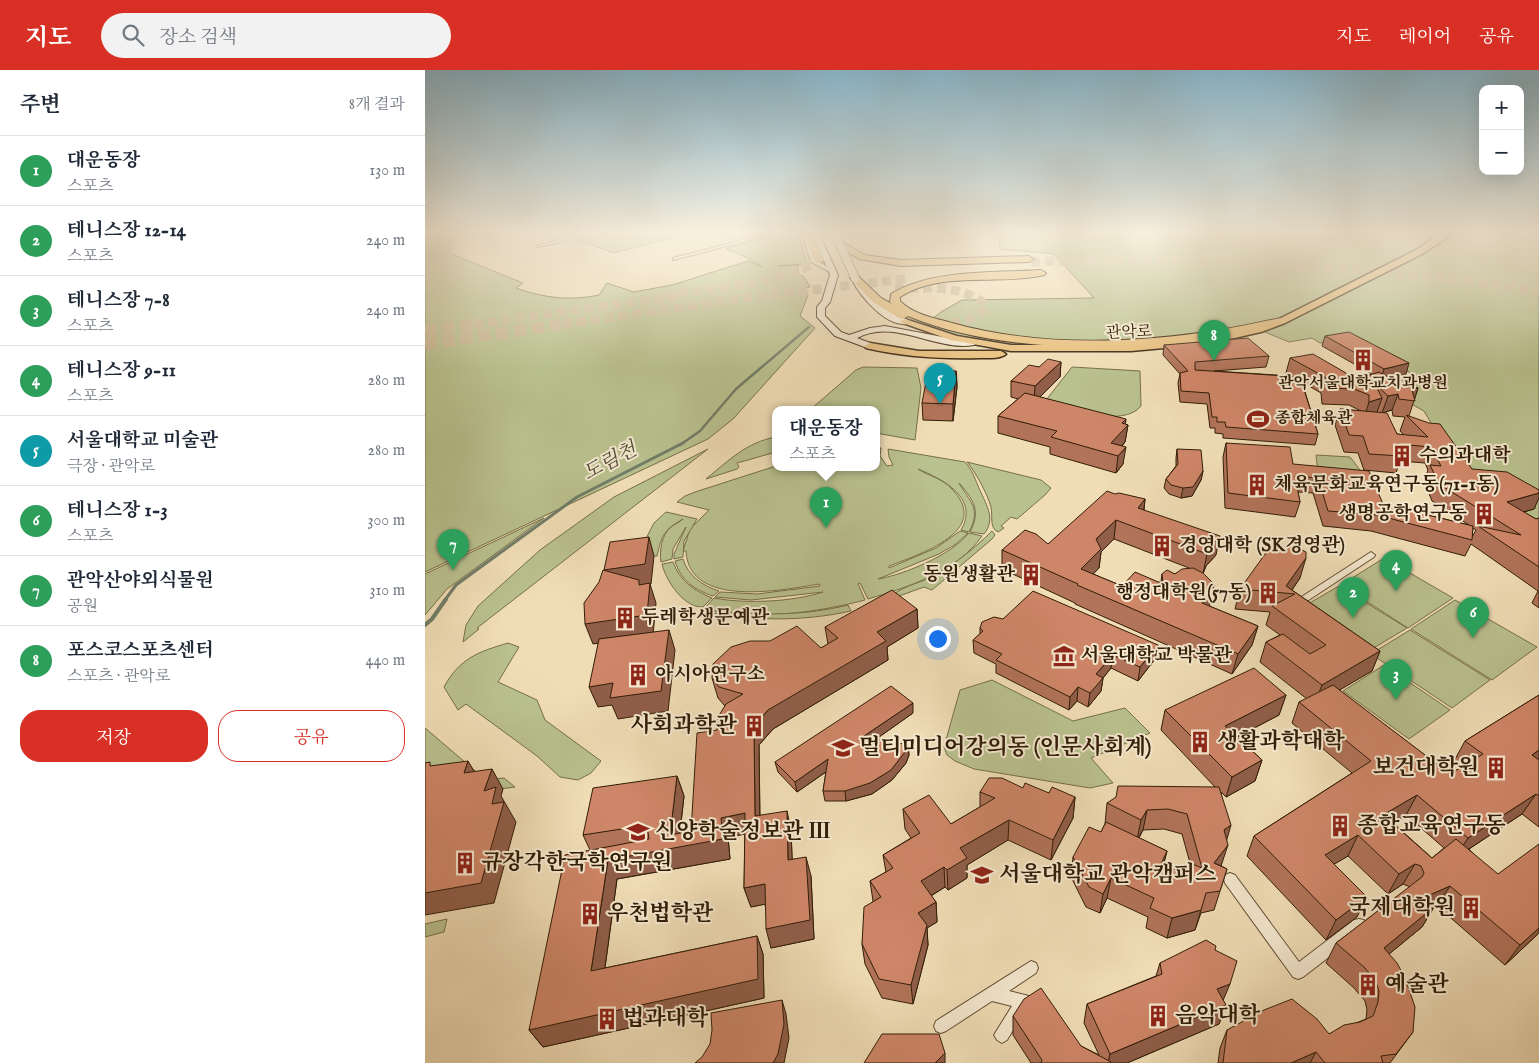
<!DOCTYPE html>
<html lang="ko">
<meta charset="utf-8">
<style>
:root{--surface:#fff;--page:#f2f2f3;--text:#1f2937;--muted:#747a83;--line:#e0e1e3;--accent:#d93025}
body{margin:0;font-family:"IM FELL English","Noto Serif KR",serif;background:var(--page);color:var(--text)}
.controls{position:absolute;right:15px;top:15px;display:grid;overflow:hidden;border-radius:10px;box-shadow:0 5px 20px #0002}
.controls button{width:45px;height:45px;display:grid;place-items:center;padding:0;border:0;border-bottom:1px solid var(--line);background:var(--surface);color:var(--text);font:25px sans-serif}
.you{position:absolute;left:512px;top:568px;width:18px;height:18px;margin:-12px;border:4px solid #fff;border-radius:50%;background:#1a73e8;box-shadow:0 0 0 8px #1a73e833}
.badge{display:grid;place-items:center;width:32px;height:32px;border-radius:50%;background:var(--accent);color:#fff;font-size:16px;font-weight:700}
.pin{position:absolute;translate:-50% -41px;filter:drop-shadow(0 1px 2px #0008)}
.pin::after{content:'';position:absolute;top:26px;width:18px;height:15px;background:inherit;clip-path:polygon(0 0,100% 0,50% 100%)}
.popup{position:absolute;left:347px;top:336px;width:108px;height:65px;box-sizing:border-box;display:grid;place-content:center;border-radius:10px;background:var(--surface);filter:drop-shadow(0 1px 4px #0005);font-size:16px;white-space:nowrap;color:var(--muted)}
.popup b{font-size:19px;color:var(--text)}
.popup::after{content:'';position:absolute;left:50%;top:100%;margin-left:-10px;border:10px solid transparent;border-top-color:var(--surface)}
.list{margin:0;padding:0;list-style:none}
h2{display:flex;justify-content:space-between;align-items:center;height:65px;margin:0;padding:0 20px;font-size:21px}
h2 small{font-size:16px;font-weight:400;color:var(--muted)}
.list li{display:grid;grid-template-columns:32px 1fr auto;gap:15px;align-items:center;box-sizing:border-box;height:70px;padding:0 20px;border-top:1px solid var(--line)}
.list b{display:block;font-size:19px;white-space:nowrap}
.list p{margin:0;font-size:16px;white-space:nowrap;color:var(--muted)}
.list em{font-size:16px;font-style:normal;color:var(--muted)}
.actions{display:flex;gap:10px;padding:15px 20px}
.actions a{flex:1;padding:11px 0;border:1px solid var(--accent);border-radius:20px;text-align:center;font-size:18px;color:var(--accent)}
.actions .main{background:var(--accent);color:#fff}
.icon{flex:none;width:28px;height:28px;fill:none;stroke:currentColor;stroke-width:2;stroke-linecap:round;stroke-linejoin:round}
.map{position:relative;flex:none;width:1114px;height:993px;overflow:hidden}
header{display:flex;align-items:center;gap:30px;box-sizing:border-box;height:70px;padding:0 25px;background:var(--accent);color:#fff}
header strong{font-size:24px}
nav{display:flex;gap:28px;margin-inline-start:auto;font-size:18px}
.search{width:350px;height:45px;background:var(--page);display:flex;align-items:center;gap:12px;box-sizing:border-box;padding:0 18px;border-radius:28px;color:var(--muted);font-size:19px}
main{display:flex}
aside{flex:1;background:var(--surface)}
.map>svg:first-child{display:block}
.green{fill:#b9c18e;stroke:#756f4a}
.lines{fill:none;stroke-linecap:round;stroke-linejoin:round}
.stream-far2{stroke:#717d68;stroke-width:2.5}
.stream-far1{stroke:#717d68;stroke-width:3}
.stream{stroke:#717d68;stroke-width:4}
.highway-tunnel-far1{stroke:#cab793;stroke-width:9;stroke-dasharray:9 5;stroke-linecap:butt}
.highway-tunnel{stroke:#cab793;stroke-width:12;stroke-dasharray:12 6;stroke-linecap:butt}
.street-casing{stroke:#614d33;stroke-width:2}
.secondary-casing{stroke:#311d07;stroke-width:2}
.primary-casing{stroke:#311d07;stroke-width:3}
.highway-casing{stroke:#311d07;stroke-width:2}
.street{fill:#f5e9d0;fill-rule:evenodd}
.secondary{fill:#f5e9d0;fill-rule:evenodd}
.primary{fill:#e8be7b;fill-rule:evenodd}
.highway{fill:#e8be7b;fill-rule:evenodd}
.secondary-bridge-casing{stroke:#311d07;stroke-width:9;stroke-linecap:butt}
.secondary-bridge{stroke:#f5e9d0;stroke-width:8}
.wall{fill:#b17359;stroke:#311d07;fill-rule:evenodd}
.shaded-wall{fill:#905e49;stroke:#311d07}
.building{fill:#ce8668;stroke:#311d07}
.labels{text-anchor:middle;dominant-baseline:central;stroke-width:4;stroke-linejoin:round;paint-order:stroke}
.far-street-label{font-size:16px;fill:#311d07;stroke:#f5e9d0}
.far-poi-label{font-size:16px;font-weight:bold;fill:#311d07;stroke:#f5e9d0}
.poi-label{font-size:19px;font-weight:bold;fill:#311d07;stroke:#f5e9d0;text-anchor:start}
.water-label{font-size:20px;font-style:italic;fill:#514d38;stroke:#f5e9d0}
.near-poi-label{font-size:22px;font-weight:bold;fill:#311d07;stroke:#f5e9d0;text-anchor:start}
</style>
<header>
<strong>지도</strong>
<div class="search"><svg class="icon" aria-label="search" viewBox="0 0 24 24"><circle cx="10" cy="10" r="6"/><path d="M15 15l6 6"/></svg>장소 검색</div>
<nav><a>지도</a><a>레이어</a><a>공유</a></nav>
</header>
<main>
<aside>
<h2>주변<small>8개 결과</small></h2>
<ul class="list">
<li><span class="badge" style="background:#2e9e5b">1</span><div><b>대운동장</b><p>스포츠</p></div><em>130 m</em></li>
<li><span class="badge" style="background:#2e9e5b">2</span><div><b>테니스장 12-14</b><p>스포츠</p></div><em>240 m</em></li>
<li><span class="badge" style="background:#2e9e5b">3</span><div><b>테니스장 7-8</b><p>스포츠</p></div><em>240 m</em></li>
<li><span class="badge" style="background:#2e9e5b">4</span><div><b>테니스장 9-11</b><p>스포츠</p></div><em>280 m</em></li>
<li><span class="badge" style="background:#0f9aa8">5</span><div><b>서울대학교 미술관</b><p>극장 · 관악로</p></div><em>280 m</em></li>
<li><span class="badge" style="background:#2e9e5b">6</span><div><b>테니스장 1-3</b><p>스포츠</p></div><em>300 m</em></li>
<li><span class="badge" style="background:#2e9e5b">7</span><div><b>관악산야외식물원</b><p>공원</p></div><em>310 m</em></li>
<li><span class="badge" style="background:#2e9e5b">8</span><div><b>포스코스포츠센터</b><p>스포츠 · 관악로</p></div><em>440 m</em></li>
</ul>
<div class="actions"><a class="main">저장</a><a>공유</a></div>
</aside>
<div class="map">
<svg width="1114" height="993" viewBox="0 0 1114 993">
<rect width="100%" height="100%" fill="#f0ddb6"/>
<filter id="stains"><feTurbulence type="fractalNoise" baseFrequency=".004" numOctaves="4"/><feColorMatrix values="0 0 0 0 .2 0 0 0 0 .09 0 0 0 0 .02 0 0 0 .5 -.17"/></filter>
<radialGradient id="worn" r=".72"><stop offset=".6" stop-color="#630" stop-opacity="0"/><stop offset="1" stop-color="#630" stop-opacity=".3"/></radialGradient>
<!-- green -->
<g class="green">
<path d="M0,161h42l-18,13 4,4 -4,5 74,30 -7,5c28,10 54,13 83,7l8,-12 27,9 38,-7 76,-24 14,6 -18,-11 -18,-7 65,-18h7l9,33 -29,2 20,-1v9l6,3 6,10 -6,1 4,7 -8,21 15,12 -82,91 -25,20 -283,133z"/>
<path d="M190,161h49l15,5 -65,17 -36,-13z"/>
<path d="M550,161h304l47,8c16,-11 40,-9 59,-6 10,-7 44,2 57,4l6,-6h91v299l-25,-14 22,-8 -34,-22 -34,-1 -44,-74 -46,-26 40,-8 -71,-38 -27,4 -8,-5 -23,4 -29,-12 -117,18 -155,-3 -67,-17 20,-16 21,-12 132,-2 -40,-44 -54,-5 -1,-14z"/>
<path d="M438,297l54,1 4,20 -6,52 -39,-7v-24h-65l45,-39z"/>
<path d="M647,297l68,4 1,35c-17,22 -74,3 -98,-2z"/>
<path d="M351,367v15l-39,11 2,4 -2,2 -31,10c22,-18 41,-37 70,-42z"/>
<path d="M451,377l5,1 -1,8 7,10 6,-1 -4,-8 -1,-8 77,13c7,8 9,14 13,24 7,17 19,32 6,48l-14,-2c11,-21 4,-32 -11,-49 10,18 23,25 10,49l-8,-2c19,-32 -19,-51 -43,-61 10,7 24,9 33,19 43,43 -31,66 -62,78v2l47,-20 24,-17 8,2 -12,11 -17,10 -61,25c28,-5 73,-24 91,-46l13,3c-25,36 -74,51 -114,63l-8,-16 -2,1 7,16c-50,13 -109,21 -160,8l9,-10c31,6 79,4 109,-6l-72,8 -36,-3 5,-5 37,2 63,-8 -1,-2c-36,6 -130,25 -133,-33h-3l7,-22 19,-19 -32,-8 8,-6 10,-4 81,-26 100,1z"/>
<path d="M283,379l-231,179 2,1 -16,13 3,-17 12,-19 62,-56 74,-53z"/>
<path d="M891,385l34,2 13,17 -45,-2z"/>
<path d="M542,392l74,18 10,8 -6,7 -28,24 -6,-2 -10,9 3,2 -6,4c-9,-4 -5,-16 -7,-25 -3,-12 -16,-36 -24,-45z"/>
<path d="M241,442l31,7 -13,22 -1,16 -9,2v-5l12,-27 -13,22 -1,10 -11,3c-2,-11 1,-27 9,-34 4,-4 10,-6 13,-9 -19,11 -21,15 -26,37l-21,2 18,-35z"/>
<path d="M119,448l-97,71 -22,26v-41z"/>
<path d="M567,461l3,4 -3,4 -60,51 -8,-3 -36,13c9,-13 33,-17 48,-25 21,-13 39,-27 56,-44z"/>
<path d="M959,488l69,40 -45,30 -67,-43z"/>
<path d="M258,489c5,17 20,27 36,32l-6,5c-18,-6 -32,-15 -38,-35z"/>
<path d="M248,492c7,19 20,28 39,36l-9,9c-19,1 -37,-26 -41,-43z"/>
<path d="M914,516l68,42 -40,24 -66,-44z"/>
<path d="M1030,530l82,47 -45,33 -81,-51z"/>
<path d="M423,535l3,6c-51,11 -99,10 -150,0l1,-1c50,5 98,7 146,-5z"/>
<path d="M985,560l80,50 -38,28 -81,-54z"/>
<path d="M83,573l11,4 -21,35 39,18 8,20 56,41 -10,12 -13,7 -18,-3 -23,-21 -71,-52 -8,6 -14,-23c16,-29 34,-35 64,-44z"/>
<path d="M959,595l66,45 -41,29 -66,-48z"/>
<path d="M567,610l81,41 52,-13 25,25 -59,25 22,25 -23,5 -116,-19 -19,-8 -8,-6 -3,-8 16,-57z"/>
<path d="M0,658l61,52 18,-2 11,9 -37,5 -53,-8z"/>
<path d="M22,849l-3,13 -19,5v-13z"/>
</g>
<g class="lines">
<!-- stream-far2 -->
<path class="stream-far2" d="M255,375l20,-14 36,-42 73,-62"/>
<!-- stream-far1 -->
<path class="stream-far1" d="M20,530l11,-15 121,-88 106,-54"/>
<!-- stream -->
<path class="stream" d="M0,555l7,-6 14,-20"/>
<!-- highway-tunnel-far1 -->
<g class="highway-tunnel-far1">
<path d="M606,192c169,-6 340,4 508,29"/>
<path d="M470,219c30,-1 67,-5 91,16 -12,24 -53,18 -75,13"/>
<path d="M240,225c44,-7 118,-10 154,-35"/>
<path d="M49,254l204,-28"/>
<path d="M138,254l204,-29 138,-16"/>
</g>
<!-- highway-tunnel -->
<g class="highway-tunnel">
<path d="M0,261l58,-8"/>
<path d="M0,274l146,-21"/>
</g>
<!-- street casing -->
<g class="street-casing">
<g id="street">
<path d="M136,161h5l7,4 -8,6 -27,6 -2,-1 25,-7 7,-4z"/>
<path d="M287,161c11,0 20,7 30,8 11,2 30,-8 43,-8l-112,29v-2l66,-17z"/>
<path d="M376,161h4l10,29 19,10v2h-4l-19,-10z"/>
<path d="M946,482l4,3 -1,2 -76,50h-6l-2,-2 2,-2z"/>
<path d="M805,803l5,2 64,87 55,-42 5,-1 5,1 2,5 -2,5 -61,47 -5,2 -5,-2 -68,-94 -1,-4 1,-4z"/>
<path d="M606,891l5,2 2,5 -2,5 -27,18 20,5 2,5 -24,39 -5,3 -5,-3 -3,-5 18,-29 -20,-5 -46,30 -5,2 -5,-2 -2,-5 2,-5z"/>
</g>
</g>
<!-- secondary casing -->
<g class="secondary-casing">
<g id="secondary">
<path d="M387,161h6l20,44 -8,27 -5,6v8l16,16 8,3 21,-7 15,-2 63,12 23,2 5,3 -2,2c-39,7 -78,-27 -117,-7l16,6 2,2 -5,3 -35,-13 -18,-19v-10l5,-6 8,-26z"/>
<path d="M427,206h6c13,22 26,34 50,44v4c-23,3 -48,-28 -57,-46z"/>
</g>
</g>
<!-- primary casing -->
<g class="primary-casing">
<g id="primary">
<path d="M1019,161h8l-7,8 -23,15 -137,69 -24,9 -53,12 -77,7h-120l-60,-11 -51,-18 5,-3 52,17 54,9h120l77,-7 46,-10 25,-9 137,-69z"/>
<path d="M445,273l49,8h82l5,3c-6,5 -18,4 -26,4 -39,1 -76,-1 -114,-10l-1,-2z"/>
</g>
</g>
<!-- highway casing -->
<g class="highway-casing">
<g id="highway">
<path d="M379,161h8l12,29 -2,2 -3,1 -5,-3z"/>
<path d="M414,170l26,15 36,5 128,-4 5,3 -5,3 -128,4 -42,-7 -23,-14v-4z"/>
<path d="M616,200l5,3 -2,2c-46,11 -102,-5 -144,22v4c14,14 35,17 52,22 79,22 168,21 247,10 28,-3 55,-10 83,-15l5,3 -5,3c-27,5 -54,12 -82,16 -88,12 -209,11 -292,-24l-5,3 -4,-1 -26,-16 -23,-24 2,-2h6l23,22 11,6 -2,-2 1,-8c40,-25 104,-21 150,-24z"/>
</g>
</g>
<!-- street -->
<use href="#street" class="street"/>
<!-- secondary -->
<use href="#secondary" class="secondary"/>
<!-- primary -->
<use href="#primary" class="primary"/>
<!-- highway -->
<use href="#highway" class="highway"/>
<!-- secondary-bridge casing -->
<g class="secondary-bridge-casing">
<path id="secondary-bridge" d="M409,161l21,47"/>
</g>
<!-- secondary-bridge -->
<use href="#secondary-bridge" class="secondary-bridge"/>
</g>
<!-- wall -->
<g class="wall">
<path d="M900,266l81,38 -17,4 2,7 27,3 -9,28 63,53 62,40 -11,3 13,7 3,-1v90l-7,-5 6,-12 -67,-47 -6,12 -94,-25 -48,-5 -10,-33 -15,-1 2,10 -5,15 -70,-9 -2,-51 3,-14 67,21 90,40 86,21 -37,-24 -8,-20 4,-11 -3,-7 -25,-2 -4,12 -32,-3 -6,-17 -14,-1 -9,-27 5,-16 21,2 -12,-6 -27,-1 -1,-11 -19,-11 16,52 -3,11 -92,-7v-4l-8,-1v-5h-5l-3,-24 -27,-2 -2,-19 2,-9 -17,-19 1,-10 105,11 -3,11 -52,4 77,5 -5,-3 4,-15 62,22 13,2 2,-6 5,-2 -50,-28zM967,340l1,6 12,1 -5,14 4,4 -7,-1 -13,-22zM1048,458l3,2 -4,7z"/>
<path d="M636,292l-1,15 -20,20 88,28 -3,17 -3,4 1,18 -7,9 -66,-19v-7l-52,-14v-17l20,-17 -7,-2v-16l28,-14z"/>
<path d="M531,301l1,16 -4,34 -30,-1 -1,-17z"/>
<path d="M752,379l26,22 -2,9 -9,16 -11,2 -12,-4 -5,-6 2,-9 10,-13v-8z"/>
<path d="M720,429l-1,11 72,45 -10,11 -3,7 6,33 49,20 -6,19 -20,29 -157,-70v-1l-73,-34v-19l46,-6zM689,469l75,29 -14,6h-13l-1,8 -39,4 -29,-12 6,-6 2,-16z"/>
<path d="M875,508l-8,12 88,61 -8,20 -33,19 111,84 12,-7 -8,-6 11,-20 74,-46v132l-17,-13 -53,35 70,84 -34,32 -68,-59 -3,1 -12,20 -33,27 24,78 -23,31h-172l2,-15 7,-18 102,4 37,-15 1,-9 -2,-9 -11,-13 -28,-25 10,-20 74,-56 -7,-3 -15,10 -40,-38 -14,8 23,53 -31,23 -79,-84 7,-20 98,-63 -60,-50 7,-21 8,-3 -47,-37 6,-20 14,-7 -14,-10 4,-13 -35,-3 5,-20zM981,745l38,33 -12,10 -39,-35z"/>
<path d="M492,539l1,19 -31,19 1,13 -115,69 -14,16 1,71 31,14 1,29 19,17 3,63 -43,9 -6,-44 -14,3 -7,-19 1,-54 -17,3 2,22 -113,20 -12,89 152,-32 6,18 1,44 -221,49 -14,-17 61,-180 -7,-15 94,-59 7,20 -4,37 11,-2 34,-125 -7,-8 -6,-20 109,-30 7,-4 -3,-17z"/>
<path d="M555,558l178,17 -3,14 -17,22 -27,-13 -8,10 -2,13 -13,16 -11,-6 -8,9 -73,-37v-9l-22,-11 -1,-13 7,-6z"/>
<path d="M861,625l-7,20 -42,22 25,23 -7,21 -29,16 -5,-5 5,48 -5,26 6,3 -13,41 -13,3 -6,17 -28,8 -21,-10 2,-11 -41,-19 -7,15 -14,-6 -15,-30 2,-20 28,-25 4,-8 2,-21 108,-16 -54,-57 4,-20zM739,759l18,5 8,29 -5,11 -22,-9 4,-14 -28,-13 4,-8z"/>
<path d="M488,643l-37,26 32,6 1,10 -3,8 -14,17 -20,14 -26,7h-21l-2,-10 3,-19 -29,20 -19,-20 -3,-10z"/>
<path d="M598,718l26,5 26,4 -2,21 -22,42 -43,-20 -41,25v13l-19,12 -3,-3 -14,9 5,6 1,20 -10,6 1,17 -15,59 -31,-6 -17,-34 -3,-20 11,-43 -3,-20 16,-9 -3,-17 28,-17 -6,-9 -2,-20 48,15 29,-17v-15z"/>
<path d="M790,880l8,51 3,4 -7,19 -92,39h-96l-18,-28v-19l68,30 18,9 -15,-32 3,-19 69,-28 4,-13z"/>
</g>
<!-- shaded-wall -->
<g class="shaded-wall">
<path d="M636,292l-1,15 -26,26 1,-17z"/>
<path d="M984,293l-3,11 -25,5 3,-10z"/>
<path d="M531,301l1,16 -4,34v-17z"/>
<path d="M993,318l-4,13 -2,-11z"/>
<path d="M973,324l-6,16 -10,3 6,-17z"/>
<path d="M957,328l-6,17 -12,3 5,-16z"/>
<path d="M701,349l-1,9 3,-3 -3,17 -11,12 -3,-11 11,-20z"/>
<path d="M701,377l-3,17 -7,9 2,-17z"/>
<path d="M778,401l-2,9 -9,16 -11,2 2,-10z"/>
<path d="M1114,423v5l-5,11 -35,10 8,-17z"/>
<path d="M720,429l-2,18 -5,-9z"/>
<path d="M691,450l-2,19 -13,13 -2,16 -18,19v-18l15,-30z"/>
<path d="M795,466l-4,19 -10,11 -3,8 4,-20 3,-7z"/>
<path d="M224,467l5,19 -3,28h-1l6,19 -3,32 -60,9 -8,-20 26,-35 -7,-19z"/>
<path d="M881,488l-6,20 -11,16 -3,-8z"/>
<path d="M788,520l-4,19 -7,-6z"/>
<path d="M492,539l1,19 -31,19 1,13 -115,69 -14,16 1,91 -5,-20 -1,-90 14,-16 109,-78z"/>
<path d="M833,556l-6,19 -20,29 6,-20z"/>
<path d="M244,560l6,20 -7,61 -50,8 -6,-14 -14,2 -9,-20z"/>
<path d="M733,575l-3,14 -17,22 2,-14z"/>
<path d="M955,581l-8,20 -58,34 8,-20z"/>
<path d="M688,585l-2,13 -8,10 -2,13 -13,16 2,-14 6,-19z"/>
<path d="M653,617l-1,14 -8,9 1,-13z"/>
<path d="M861,625l-7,20 -59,31 5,-20z"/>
<path d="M488,633v10l-48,34 -1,-11z"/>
<path d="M483,675l1,10 -3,8 -14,17 -20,14 -26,7 -1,-10z"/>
<path d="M1114,680v11l-7,-6z"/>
<path d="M403,689l2,10 -33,23 -2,-10z"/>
<path d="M837,690l-7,21 -29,16 6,-20z"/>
<path d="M43,691l12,20 -16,-8z"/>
<path d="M67,699l11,20 -2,7 15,26 -22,81 -69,12v-22l59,-102z"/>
<path d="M252,706l7,20 -6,51 43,-29 24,-5 6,20 -23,4 2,22 -113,20 -15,110 -11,-18 17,-111 62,-25z"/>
<path d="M1111,724l-14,20 -67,44 13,-20z"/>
<path d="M992,725l-11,20 -33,20 10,-20z"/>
<path d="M650,727l-2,21 -22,42 2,-20z"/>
<path d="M722,740l-4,20 -6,10 4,-20z"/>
<path d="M362,741l4,19 2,49 -5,-19z"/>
<path d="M584,750l-1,20 -41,25v13l-19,12 -1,-20 13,-22z"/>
<path d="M806,755l-6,21 -1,-16z"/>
<path d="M933,765l-10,21 -32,19 9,-20z"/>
<path d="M803,775l-7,21 -7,-3z"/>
<path d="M742,781l-5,20 -1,-7z"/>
<path d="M381,787l5,19 3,63 -43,9 -5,-19z"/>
<path d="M990,794l-12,20 -15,10 11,-20z"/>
<path d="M519,797l1,20 -23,14 -1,-20z"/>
<path d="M686,808l-4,20 -7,15 3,-19z"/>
<path d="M340,814l6,19 -20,4 -7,-19z"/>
<path d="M1025,816l-13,20 -26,12 12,-20z"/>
<path d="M942,827l-10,20 -31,23 10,-20z"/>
<path d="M511,832l1,20 -10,6 1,17 -15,59 -2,-19 7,-72z"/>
<path d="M1009,837l-12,20 -50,41 12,-20z"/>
<path d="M776,840l-6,20 -28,8 5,-20z"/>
<path d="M1114,858v5l-34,32 15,-20z"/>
<path d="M332,866l6,18 1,44 -221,49 -14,-17z"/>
<path d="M805,914l-8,19 -5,-14z"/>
<path d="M357,930l4,14 3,24 -5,25h-11z"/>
<path d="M801,935l-7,19 -92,39h-19l2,-9z"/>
<path d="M891,982l-6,11h-19z"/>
<path d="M520,983v10h-10z"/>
</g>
<!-- building -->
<g class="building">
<path d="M924,262l60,31 -25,6 -59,-33z"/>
<path d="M823,268l21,18 -74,6v8l105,7 18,57 -92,-7 -1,-5h-8v-5h-5l-3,-24 -28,-2 -1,-18 8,-2 -24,-26z"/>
<path d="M888,284l33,19 6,7 23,4 -8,-8 12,-4 11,6 1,7 27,3 -6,2 3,11 -16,-2 -1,-5 -10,2 -13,-12 7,14 -13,4v-7l-15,-6 -27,-1 -2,-11 -35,-19z"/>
<path d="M623,289l13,3 -26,24 -24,-5 18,-16 10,2z"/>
<path d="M503,301h28l-3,33 -31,-1z"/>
<path d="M600,323l101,26 -4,4 6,2 -17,18 15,4 -8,9 -67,-19 6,-6 -59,-15z"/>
<path d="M915,339l47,4 10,21 31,3 -22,-22 23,8 11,1 32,45 35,3 32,18v3l-32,9 29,17 3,-1v49l-61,-41 43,9 -82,-51 -9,-19 11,1 -10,-19 -35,-3 5,12 -32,-2 -6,-18 -14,-1z"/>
<path d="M801,373l64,4 3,17 76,7 14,33 90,22 -1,14 -95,-25 -49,-4 -10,-33 -23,-2 5,26 -72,-9z"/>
<path d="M752,379l24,1 2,21 -10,16 -10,1 -12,-3 -5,-6 12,-15z"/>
<path d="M682,421l8,3 4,-1 26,6 -7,9 82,28 -10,11 -3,7 -91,-34 -20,19 5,10 -20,20 41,17 13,-14 28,12 -1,-10 5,-4 8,4 7,-5 11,-1 10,5 11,11 -1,6 -11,13 56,23 -20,28 -161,-69 1,-1 -76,-34 23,-20 11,4 12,10z"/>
<path d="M224,467l-4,27 -41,6 6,-28z"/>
<path d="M848,473l11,5 4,-5 18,9v6l-20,28 94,65 -58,34 -56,-43 17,-8 27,20 16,-9 -54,-39 23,-12 -55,-5z"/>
<path d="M178,500l36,10v5l11,-2 -3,32 -62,9 -1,-21 15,-21z"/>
<path d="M467,520l25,19 -40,23 9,9 -118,69 -14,16 1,90 32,-5 1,49 18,-3 4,63 -44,9 -1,-45 -21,4 1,-75 -24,5 2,21 -115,21 -17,111 166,-35 1,43 -229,51 36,-175 84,-16 -2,-14 -64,10 10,-47 84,-12 -7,59 21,-4 6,-98 20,-3 1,-13 8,-13 17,-10 -24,-7 -7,-9 1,-14 18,-17 19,-6h20l27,-15 24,22 17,-10 -13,-11z"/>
<path d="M608,521l125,54 -18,22 -27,-12 -17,19 7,4 -13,15 -12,-6 -8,10 -74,-37 6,-6 -29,-14 10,-9 -3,-3 2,-6 12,-5 9,2z"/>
<path d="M244,560l-8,61 -51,7 3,-15 -24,4 10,-48z"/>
<path d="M829,598l32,27 -61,31 37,34 -30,17 -67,-67z"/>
<path d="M908,615l117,89 33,-20 -18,-13 74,-46v55l-7,5 7,5v36l-3,-2 -68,44 -51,-43 -34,20 49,43 24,-19 42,35 41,-30v84l-19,17 -70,-59 -27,12 11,9 -50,41 13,15 8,15 10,29 -2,25 -17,22 -15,2 2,7h-58l-9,-11 -25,11h-68l4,-33 37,-20 28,-11 25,20 12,15 15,-9 16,-3 13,-6 5,-14 1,-11 -3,-9 -11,-14 -29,-25 86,-66 2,-4 -3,-7 -6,-2 -16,10 -41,-39 -33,20 42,42 -31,23 -82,-84 117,-75 -72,-59z"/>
<path d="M466,616l22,17 -49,33 44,9 -3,7 -14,18 -21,13 -25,8h-22l5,-32 -33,23 -20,-20z"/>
<path d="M43,691l-4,12 28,-4 -8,22 12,-4 -4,17 12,-2 -23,81 -56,10v-130l5,-1v4z"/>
<path d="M564,708h13l21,10 2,-5 24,10 3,-6 23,10 -22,43 -44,-20 -49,28 7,10 -20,12 -3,-3 -23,14 15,21 -18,11 9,12 -16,60 -32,-6 -17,-35 2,-37 17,-10 -11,-16 23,-13 -10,-13 37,-22 -17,-24 26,-14 22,29 44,-26 -15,-6z"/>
<path d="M693,716l101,1 12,38 -7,5 4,15 -14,18 13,6 -7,22 -14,2 -5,17 -29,8 -22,-10 4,-10 -43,-20 -8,16 -14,-7 -16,-30 16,-30 12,5 5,-10 61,29 -6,13 24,10 5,-11 12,5 -15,-54 -19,-5 -21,1 -6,10 -34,-17 9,-6z"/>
<path d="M781,870l10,6 -1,4 22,11 -7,23 -13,5 9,16 -116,49 -23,-50 75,-30 -2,-11z"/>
<path d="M616,918l40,58 30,16 -1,1h-69l1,-3 -29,-44 11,-17z"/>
<path d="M357,930l2,24 -6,30 -5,9h-78l7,-6 8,-13 2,-14 -1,-17z"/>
<path d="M457,964h57l6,19 -10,10h-71z"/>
</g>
<!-- sky -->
<linearGradient id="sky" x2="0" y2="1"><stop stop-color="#89b8cf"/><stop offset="0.54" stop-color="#f8f0de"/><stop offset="1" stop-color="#f8f0de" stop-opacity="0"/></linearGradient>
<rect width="1114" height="300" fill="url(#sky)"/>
<!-- icons -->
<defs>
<g id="building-bare" transform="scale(1.725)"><path d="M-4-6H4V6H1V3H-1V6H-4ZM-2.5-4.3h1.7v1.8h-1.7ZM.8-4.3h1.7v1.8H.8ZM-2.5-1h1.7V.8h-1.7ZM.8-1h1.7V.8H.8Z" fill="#8f2418" stroke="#f5e9d0" stroke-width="2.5" paint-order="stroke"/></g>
<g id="stadium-bare" transform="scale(1.725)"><path d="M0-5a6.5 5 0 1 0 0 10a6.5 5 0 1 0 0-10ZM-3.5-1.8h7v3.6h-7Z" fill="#8f2418" stroke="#f5e9d0" stroke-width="2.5" paint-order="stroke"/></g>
<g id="museum-bare" transform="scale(1.725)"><path d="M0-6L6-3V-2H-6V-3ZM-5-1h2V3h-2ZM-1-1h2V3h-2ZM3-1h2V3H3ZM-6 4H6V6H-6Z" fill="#8f2418" stroke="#f5e9d0" stroke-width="2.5" paint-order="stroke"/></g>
<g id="university-bare" transform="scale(1.725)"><path d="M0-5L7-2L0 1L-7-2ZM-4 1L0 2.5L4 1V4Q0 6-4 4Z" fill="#8f2418" stroke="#f5e9d0" stroke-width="2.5" paint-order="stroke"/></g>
</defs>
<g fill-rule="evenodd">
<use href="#building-bare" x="938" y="290"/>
<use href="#stadium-bare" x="833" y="349"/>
<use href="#building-bare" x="977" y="386"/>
<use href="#building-bare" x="832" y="415"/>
<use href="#building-bare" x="1059" y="444"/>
<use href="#building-bare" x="737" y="476"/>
<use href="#building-bare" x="606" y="505"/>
<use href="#building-bare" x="843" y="523"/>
<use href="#building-bare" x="200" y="548"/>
<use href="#museum-bare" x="639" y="586"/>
<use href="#building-bare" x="213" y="605"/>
<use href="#building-bare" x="329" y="656"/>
<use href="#building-bare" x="775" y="672"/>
<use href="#university-bare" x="418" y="678"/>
<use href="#building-bare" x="1071" y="698"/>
<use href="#building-bare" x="915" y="756"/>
<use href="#university-bare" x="213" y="762"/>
<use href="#building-bare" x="40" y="793"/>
<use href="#university-bare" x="557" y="805"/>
<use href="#building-bare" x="1046" y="838"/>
<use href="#building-bare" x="165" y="844"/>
<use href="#building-bare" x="943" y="915"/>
<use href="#building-bare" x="733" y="946"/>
<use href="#building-bare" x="182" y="949"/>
</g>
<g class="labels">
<!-- far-street labels -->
<g class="far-street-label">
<text transform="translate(704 263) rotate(-2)">관악로</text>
</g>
<!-- far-poi labels -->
<g class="far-poi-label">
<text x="938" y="314">관악서울대학교치과병원</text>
<text x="850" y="349" text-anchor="start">종합체육관</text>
</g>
<!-- poi labels -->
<g class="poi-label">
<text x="994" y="386">수의과대학</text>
<text x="849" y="415">체육문화교육연구동(71-1동)</text>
<text x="1042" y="444" text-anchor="end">생명공학연구동</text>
<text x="754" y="476">경영대학 (SK경영관)</text>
<text x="590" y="505" text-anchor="end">동원생활관</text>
<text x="826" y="523" text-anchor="end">행정대학원(57동)</text>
<text x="216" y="548">두레학생문예관</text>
<text x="656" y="586">서울대학교 박물관</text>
<text x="230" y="605">아시아연구소</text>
</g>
<!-- water labels -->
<g class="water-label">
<text transform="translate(185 392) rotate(-28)">도림천</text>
</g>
<!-- near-poi labels -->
<g class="near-poi-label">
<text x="312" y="656" text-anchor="end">사회과학관</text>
<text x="792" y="672">생활과학대학</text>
<text x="434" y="678">멀티미디어강의동 (인문사회계)</text>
<text x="1054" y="698" text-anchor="end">보건대학원</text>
<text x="932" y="756">종합교육연구동</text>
<text x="230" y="762">신양학술정보관 Ⅲ</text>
<text x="56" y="793">규장각한국학연구원</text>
<text x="574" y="805">서울대학교 관악캠퍼스</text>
<text x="1030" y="838" text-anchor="end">국제대학원</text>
<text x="182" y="844">우천법학관</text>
<text x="960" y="915">예술관</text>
<text x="750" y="946">음악대학</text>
<text x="198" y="949">법과대학</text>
</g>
</g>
<rect width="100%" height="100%" filter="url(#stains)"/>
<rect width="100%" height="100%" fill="url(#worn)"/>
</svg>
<div class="controls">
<button>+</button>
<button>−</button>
</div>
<div class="you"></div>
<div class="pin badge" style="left:401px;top:458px;background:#2e9e5b">1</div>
<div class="popup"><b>대운동장</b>스포츠</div>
<div class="pin badge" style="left:928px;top:548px;background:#2e9e5b">2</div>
<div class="pin badge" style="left:971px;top:630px;background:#2e9e5b">3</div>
<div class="pin badge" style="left:971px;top:521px;background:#2e9e5b">4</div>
<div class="pin badge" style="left:515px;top:334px;background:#0f9aa8">5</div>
<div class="pin badge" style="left:1048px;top:568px;background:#2e9e5b">6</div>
<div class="pin badge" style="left:28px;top:500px;background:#2e9e5b">7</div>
<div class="pin badge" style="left:789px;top:291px;background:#2e9e5b">8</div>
</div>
</main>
